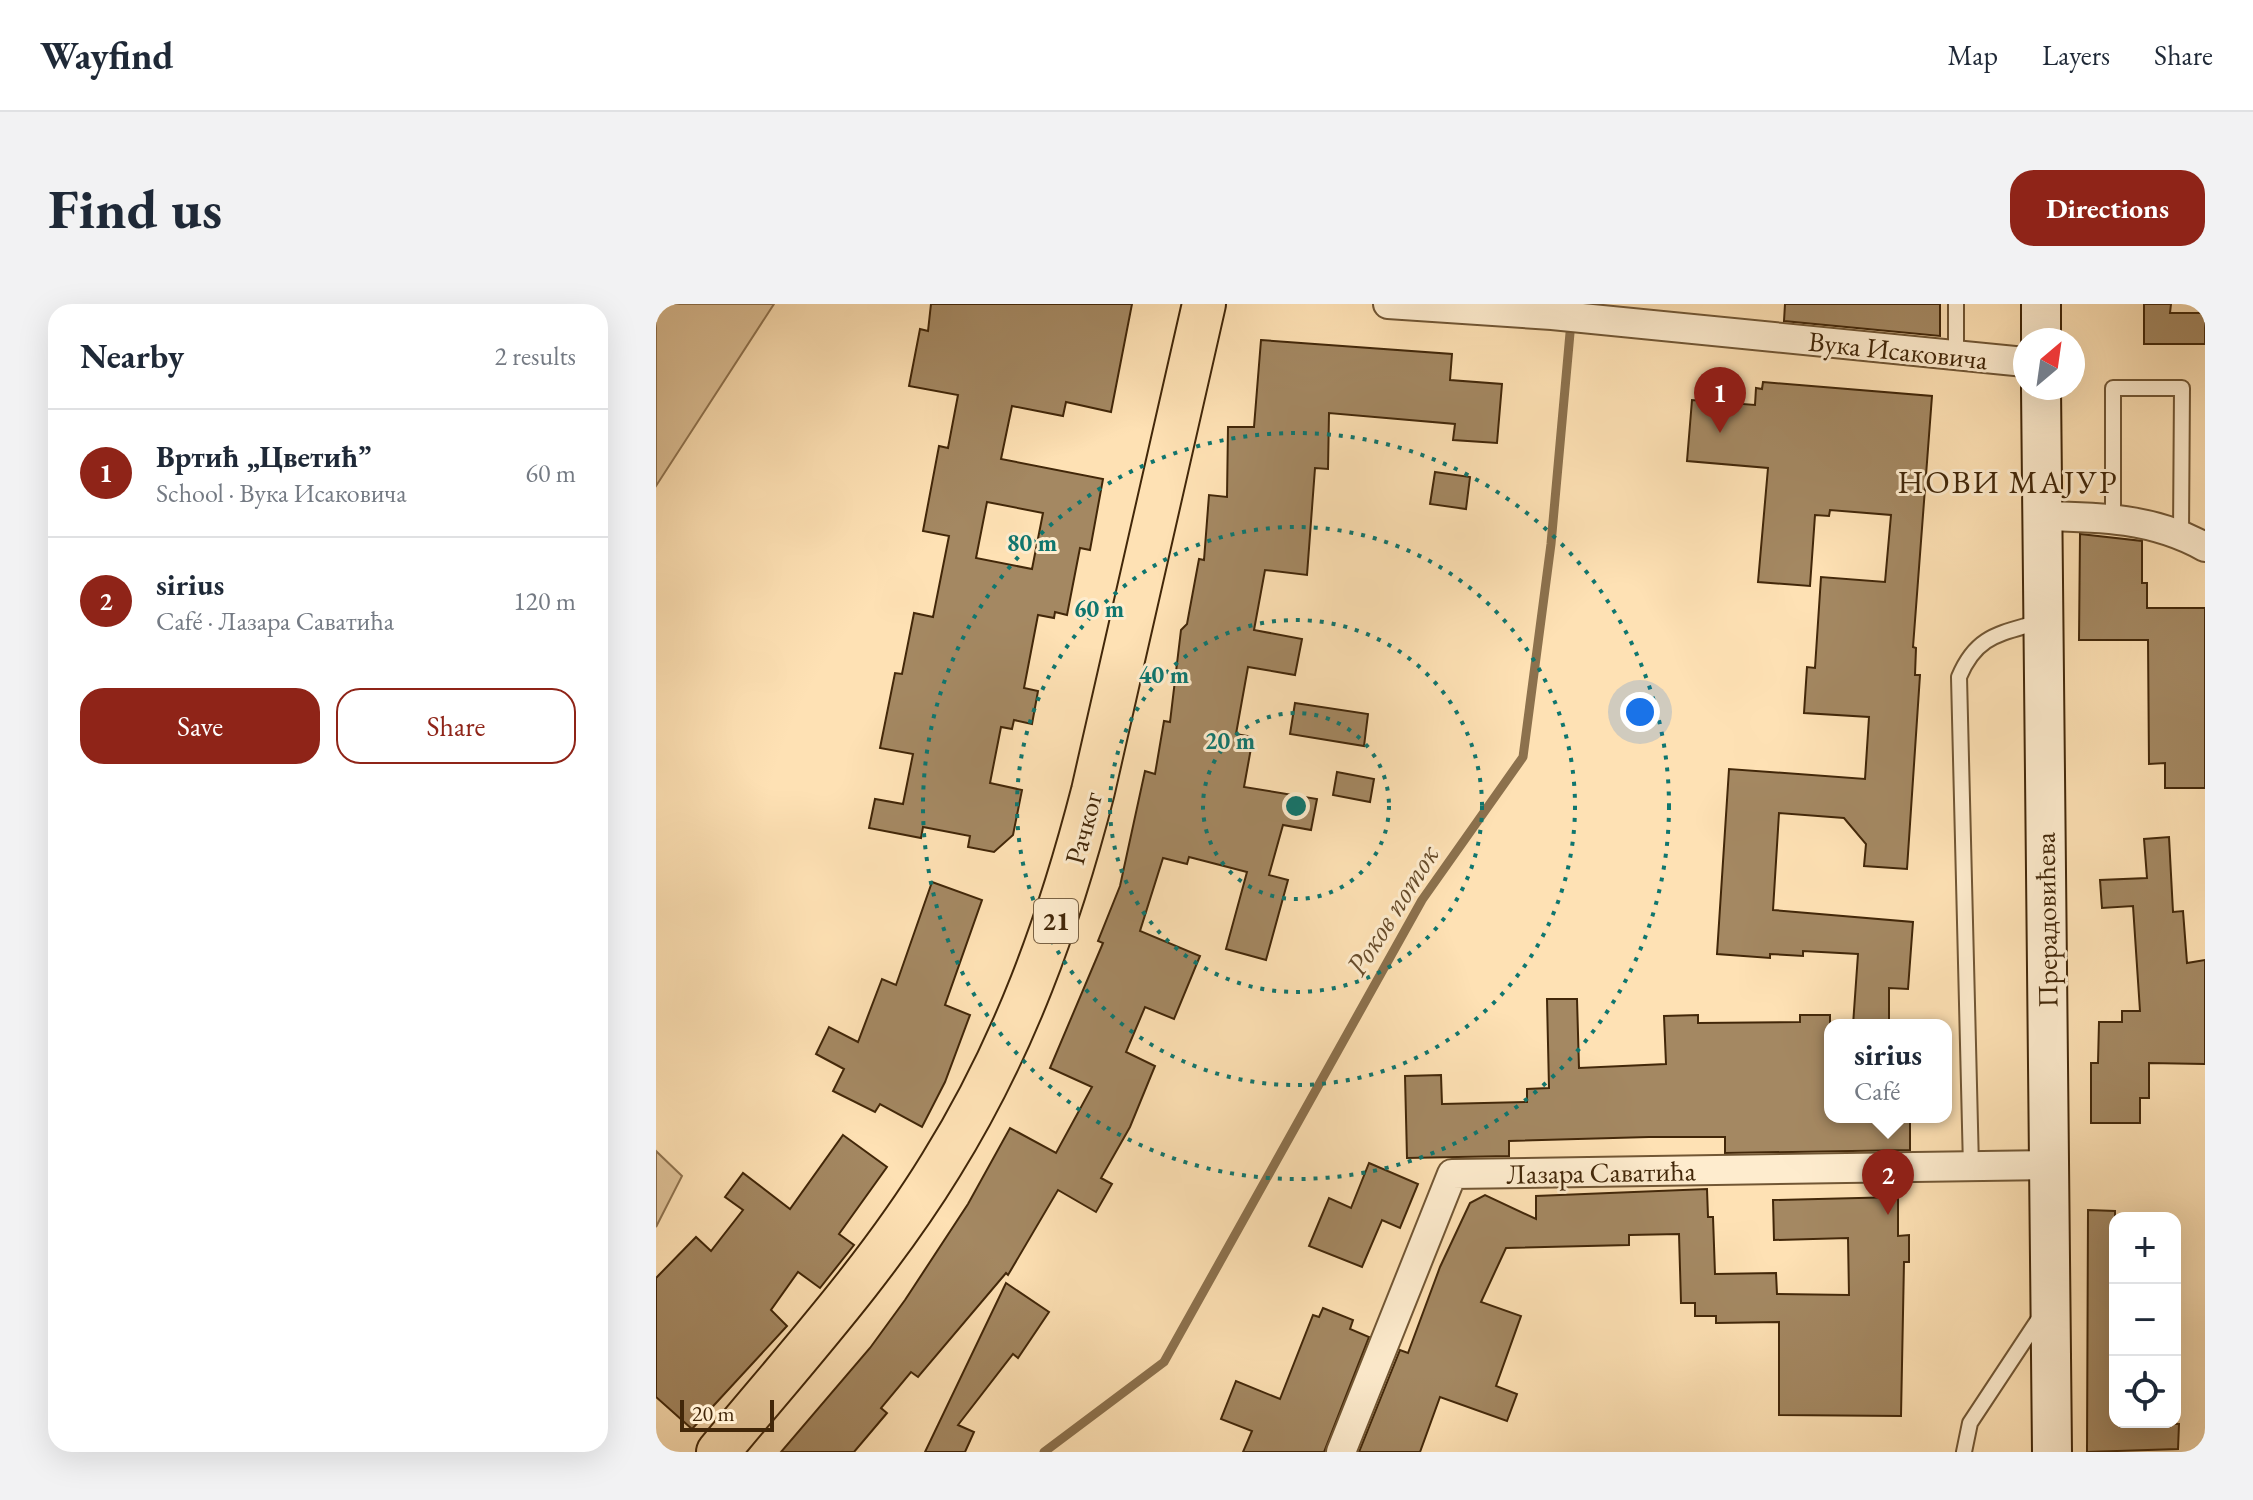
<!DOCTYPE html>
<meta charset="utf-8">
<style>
:root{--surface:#fff;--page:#f2f2f3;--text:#1f2937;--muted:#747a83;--line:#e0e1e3;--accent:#8f2418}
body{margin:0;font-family:"EB Garamond",serif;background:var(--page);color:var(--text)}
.controls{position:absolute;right:24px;bottom:24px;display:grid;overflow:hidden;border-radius:16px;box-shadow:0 8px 32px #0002}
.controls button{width:72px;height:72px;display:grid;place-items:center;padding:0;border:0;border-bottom:2px solid var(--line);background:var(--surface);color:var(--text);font:40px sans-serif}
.compass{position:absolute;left:1357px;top:24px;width:72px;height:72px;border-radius:50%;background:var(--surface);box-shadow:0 8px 32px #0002;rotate:29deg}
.scale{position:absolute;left:24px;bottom:20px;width:94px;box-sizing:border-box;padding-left:8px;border:4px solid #422709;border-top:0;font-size:22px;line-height:28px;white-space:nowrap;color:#422709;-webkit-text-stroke:6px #feecce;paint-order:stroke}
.you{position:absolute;left:984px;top:408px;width:28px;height:28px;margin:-20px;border:6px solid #fff;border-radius:50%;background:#1a73e8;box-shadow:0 0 0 12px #1a73e833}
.badge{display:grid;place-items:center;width:52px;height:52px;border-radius:50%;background:var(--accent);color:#fff;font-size:26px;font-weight:700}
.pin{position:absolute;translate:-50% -66px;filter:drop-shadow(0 2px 4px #0008)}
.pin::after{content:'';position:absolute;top:42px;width:28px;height:24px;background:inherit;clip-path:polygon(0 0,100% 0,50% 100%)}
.popup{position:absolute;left:1168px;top:715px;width:128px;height:104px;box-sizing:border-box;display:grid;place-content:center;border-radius:16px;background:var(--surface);filter:drop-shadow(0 2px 6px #0005);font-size:26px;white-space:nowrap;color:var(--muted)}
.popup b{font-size:30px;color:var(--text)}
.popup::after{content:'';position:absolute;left:50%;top:100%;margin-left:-16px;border:16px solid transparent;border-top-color:var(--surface)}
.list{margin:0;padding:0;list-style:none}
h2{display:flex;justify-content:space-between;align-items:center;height:104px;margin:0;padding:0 32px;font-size:34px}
h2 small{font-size:26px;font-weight:400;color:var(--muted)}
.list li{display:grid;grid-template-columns:52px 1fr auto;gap:24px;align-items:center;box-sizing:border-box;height:128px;padding:0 32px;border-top:2px solid var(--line)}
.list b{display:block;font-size:30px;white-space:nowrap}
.list p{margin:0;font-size:26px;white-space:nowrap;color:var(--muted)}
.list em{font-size:26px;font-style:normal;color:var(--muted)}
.actions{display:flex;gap:16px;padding:24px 32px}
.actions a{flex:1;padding:18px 0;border:2px solid var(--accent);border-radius:24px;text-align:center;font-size:28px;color:var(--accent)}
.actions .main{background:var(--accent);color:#fff}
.icon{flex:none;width:44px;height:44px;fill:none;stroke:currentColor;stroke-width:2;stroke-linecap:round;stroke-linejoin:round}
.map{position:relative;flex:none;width:1549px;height:1148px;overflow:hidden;border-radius:24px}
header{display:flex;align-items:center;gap:48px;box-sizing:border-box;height:112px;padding:0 40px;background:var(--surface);border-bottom:2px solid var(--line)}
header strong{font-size:38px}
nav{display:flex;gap:44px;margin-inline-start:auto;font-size:28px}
.intro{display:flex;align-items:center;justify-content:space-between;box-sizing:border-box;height:192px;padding:0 48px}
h1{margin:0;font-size:56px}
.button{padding:20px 36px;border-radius:24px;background:var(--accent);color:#fff;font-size:28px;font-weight:700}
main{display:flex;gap:48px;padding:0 48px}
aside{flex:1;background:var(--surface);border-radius:24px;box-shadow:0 8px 32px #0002}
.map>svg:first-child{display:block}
.green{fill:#dec197;stroke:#907450;stroke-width:2}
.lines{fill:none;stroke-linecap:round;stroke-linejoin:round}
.stream{stroke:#8c714d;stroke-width:9}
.building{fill:#a48862;stroke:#422709;stroke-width:2;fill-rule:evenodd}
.service-casing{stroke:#715634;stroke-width:18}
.minor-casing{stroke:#715634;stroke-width:32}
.secondary-casing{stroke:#422709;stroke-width:42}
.primary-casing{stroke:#422709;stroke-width:46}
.service{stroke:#feecce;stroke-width:14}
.minor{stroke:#feecce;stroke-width:28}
.secondary{stroke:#feecce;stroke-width:38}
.primary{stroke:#fee1b4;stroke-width:42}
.ring{fill:none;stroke:#0f766e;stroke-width:4;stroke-dasharray:4 8}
.labels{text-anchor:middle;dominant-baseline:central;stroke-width:6;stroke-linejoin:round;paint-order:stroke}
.shield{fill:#feecce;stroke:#7a6244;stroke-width:2}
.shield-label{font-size:26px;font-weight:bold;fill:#422709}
.street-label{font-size:28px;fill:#422709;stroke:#feecce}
.water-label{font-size:30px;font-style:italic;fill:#674c2b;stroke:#feecce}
.quarter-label{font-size:32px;letter-spacing:2px;fill:#422709;stroke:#feecce}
.centre{fill:#0f766e;stroke:#feecce;stroke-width:4}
.ring-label{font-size:24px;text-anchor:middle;font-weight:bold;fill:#0f766e;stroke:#feecce;stroke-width:6;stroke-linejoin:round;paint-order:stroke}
</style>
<header>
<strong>Wayfind</strong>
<nav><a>Map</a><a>Layers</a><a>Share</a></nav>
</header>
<div class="intro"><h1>Find us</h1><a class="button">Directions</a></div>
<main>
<aside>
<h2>Nearby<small>2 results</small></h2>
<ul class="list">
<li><span class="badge">1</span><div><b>Вртић „Цветић”</b><p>School · Вука Исаковича</p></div><em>60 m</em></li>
<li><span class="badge">2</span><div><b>sirius</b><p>Café · Лазара Саватића</p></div><em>120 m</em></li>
</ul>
<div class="actions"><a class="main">Save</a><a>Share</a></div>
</aside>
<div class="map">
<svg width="1549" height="1148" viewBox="0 0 1549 1148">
<rect width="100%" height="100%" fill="#fee1b4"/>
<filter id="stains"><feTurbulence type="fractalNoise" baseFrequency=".0025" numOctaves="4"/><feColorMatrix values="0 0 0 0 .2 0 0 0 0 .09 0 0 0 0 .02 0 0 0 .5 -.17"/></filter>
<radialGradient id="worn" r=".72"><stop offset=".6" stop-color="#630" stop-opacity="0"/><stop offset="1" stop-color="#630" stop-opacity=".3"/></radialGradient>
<!-- green -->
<g class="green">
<path d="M0,0h118l-118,182z"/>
<path d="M0,847l26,25 -26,51z"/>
</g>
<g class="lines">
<!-- stream -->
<path class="stream" d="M388,1148l120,-90 258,-462 101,-143 28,-213 20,-222"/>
</g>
<!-- building -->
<g class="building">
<path d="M275,0h201l-21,108 -45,-10 -3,14 -51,-10 -11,53 102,20 -13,71 -10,-2 -13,67 -12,-3 -1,6 -16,-3 -14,73 14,3 -6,33 -18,-4 -2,9 -11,-2 -11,56 32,7 -9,45 -19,17 -26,-5 2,-11 -47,-9 -2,11 -52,-10 6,-29 28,5 10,-50 -33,-6 15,-75 7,1 12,-61 19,4 16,-81 -26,-5 16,-85 9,2 10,-53 -49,-9 11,-57 8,2zM331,198l56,11 -11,56 -56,-11z"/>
<path d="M1129,0h155v32l-156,-15z"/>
<path d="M1488,0h27l-1,9h35v31h-61z"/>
<path d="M605,36l191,14 -2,26 52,4 -5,59 -44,-3 2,-16 -126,-11 -1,56 -13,-1 -8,107 -42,-5 -11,60 48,9 -7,36 -47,-8 -12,67 17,3 -9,50 73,12 -6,31 -28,-5 -14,50 19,5 -22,80 -40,-11 21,-77 -58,-15 -2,7 -24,-6 -23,73 60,25 -26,63 -29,-12 -19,45 29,14 -25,61 -29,51 11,6 -16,28 -38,-22 -50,85 -2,-2 -88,104 -7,-5 -30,36 6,5 -33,39h-73l89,-104 35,-48 63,-96 42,-76 46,25 36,-66 -42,-19 53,-125 -5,-2 22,-55 25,-115 10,3 9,-53 6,1 11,-92 6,-6 12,-65 5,1 5,-65 18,2 1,-70h26z"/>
<path d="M1107,78l169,14 -19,251 3,1 -1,27h5l-13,194 -43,-3 2,-22 -22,-26 -65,-5 -6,97 140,12 -5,67 -19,-1v37h-36l5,-71 -55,-3v5l-33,-2v4l-53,-4 12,-185 136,10 4,-62 -65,-4 3,-46 8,1 6,-91 64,5 6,-67 -61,-5 -1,6 -14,-1 -5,71 -52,-4 10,-114 -81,-7 5,-61 63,5 1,-17 6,1z"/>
<path d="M779,168l35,5 -4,32 -36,-5z"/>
<path d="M1424,230l62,7v42h5v25h58v180h-40v-25l-16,1 -1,-124h-69z"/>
<path d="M639,399l73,11 -4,32 -74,-12z"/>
<path d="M681,468l37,7 -4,23 -37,-7z"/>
<path d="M1513,533l4,75 10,-1 4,52 18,-3v104l-56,-1v35h-9v25h-49v-60h7l1,-41h23v-11h18l-7,-105 -31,2 -2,-28 47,-2 -3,-39z"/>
<path d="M276,578l50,18 -37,105 25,10 -25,67 -23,45 -42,-23 -5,8 -42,-21 11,-22 -28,-15 13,-27 29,15 24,-63 14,6z"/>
<path d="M891,695h30l2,69 87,-4 -2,-48 34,-1v8l102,-1v-7h30v102h80v33l-185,3v-16h-76l-140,4v15l-102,2 -2,-82 36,-1 1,29 85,-2v-13l22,-1z"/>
<path d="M187,831l44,32 -48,67 15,11 -34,43 -22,-16 -27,38 16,16 -95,103 -36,-32v-119l40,-41 15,14 32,-41 -18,-13 18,-24 47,36z"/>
<path d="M713,859l49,21 -18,44 -18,-8 -20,47 -53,-21 20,-48 22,10z"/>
<path d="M1051,885l1,28h5l2,57 61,-1 1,21 72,1 -1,-57 -74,2 -1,-40 125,-3v39l11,-1v27h-5l-3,154 -122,-1v-93l-63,1v-7h-21v-13h-14l-2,-69 -50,1v10l-123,3 -25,54 40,14 -25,70 21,8 -10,27 -67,-24 -20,55h-61l41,-102 8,3 32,-86 30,-64 15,-8 51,24v-23z"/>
<path d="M1432,906l27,1v211l64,2 -1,25 -91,3z"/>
<path d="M350,979l43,29 -31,46 -5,-4 -55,71 16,7 -9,20h-40z"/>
<path d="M667,1004l30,12 -3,9 19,8 -45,115h-81l9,-21 -31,-12 15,-38 44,18 33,-84 6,2z"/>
</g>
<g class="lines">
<!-- service casing -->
<g class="service-casing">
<g id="service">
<path d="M1300,51v-51"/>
<path d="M1457,214v-130h69l-1,146"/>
<path d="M1315,863l-12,-490c18,-43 42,-43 83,-56"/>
<path d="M1308,1148l6,-29 70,-106"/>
</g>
</g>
<!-- minor casing -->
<g class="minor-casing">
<g id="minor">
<path d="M732,0l164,11 473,47"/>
<path d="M1386,212c58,1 111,2 163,31"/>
<path d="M685,1148l111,-278 598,-9"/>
</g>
</g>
<!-- secondary casing -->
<g class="secondary-casing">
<g id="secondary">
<path d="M1385,36v-36"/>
<path d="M1385,84l11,1064"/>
</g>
</g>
<!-- primary casing -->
<g class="primary-casing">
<path id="primary" d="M62,1148c77,-93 160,-184 223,-287 73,-117 118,-242 152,-374l111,-487"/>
</g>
<!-- service -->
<use href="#service" class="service"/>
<!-- minor -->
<use href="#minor" class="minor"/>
<!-- secondary -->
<use href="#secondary" class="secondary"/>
<!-- primary -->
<use href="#primary" class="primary"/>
</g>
<!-- distance rings -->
<g class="ring">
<circle cx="640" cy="502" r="93"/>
<circle cx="640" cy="502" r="186"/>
<circle cx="640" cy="502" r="279"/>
<circle cx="640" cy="502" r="373"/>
</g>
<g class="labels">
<!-- shield labels -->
<rect class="shield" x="378" y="595" width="44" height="44" rx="6"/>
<g class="shield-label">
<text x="400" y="617">21</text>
</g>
<!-- street labels -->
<g class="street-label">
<text transform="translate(1242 46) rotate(6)">Вука Исаковича</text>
<text transform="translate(427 524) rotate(-75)">Рачког</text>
<text transform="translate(1390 616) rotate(-91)">Прерадовићева</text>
<text transform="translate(945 868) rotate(-1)">Лазара Саватића</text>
</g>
<!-- water labels -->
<g class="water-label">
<text transform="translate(736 606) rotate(-58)">Роков поток</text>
</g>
<!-- quarter labels -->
<g class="quarter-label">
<text x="1352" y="178">НОВИ МАЈУР</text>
</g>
</g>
<circle cx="640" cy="502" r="12" class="centre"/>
<g class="ring-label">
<text x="376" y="247">80 m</text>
<text x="443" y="313">60 m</text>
<text x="508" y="379">40 m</text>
<text x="574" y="445">20 m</text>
</g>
<rect width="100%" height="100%" filter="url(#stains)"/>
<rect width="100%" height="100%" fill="url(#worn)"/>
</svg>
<div class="controls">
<button>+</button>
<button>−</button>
<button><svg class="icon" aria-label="locate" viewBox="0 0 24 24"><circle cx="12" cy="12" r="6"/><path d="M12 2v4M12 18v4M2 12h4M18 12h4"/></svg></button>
</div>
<svg class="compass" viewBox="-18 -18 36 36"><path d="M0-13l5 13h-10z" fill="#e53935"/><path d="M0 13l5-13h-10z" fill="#747a83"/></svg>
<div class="scale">20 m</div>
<div class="you"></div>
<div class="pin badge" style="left:1064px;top:129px">1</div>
<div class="pin badge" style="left:1232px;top:911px">2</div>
<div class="popup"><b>sirius</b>Café</div>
</div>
</main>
